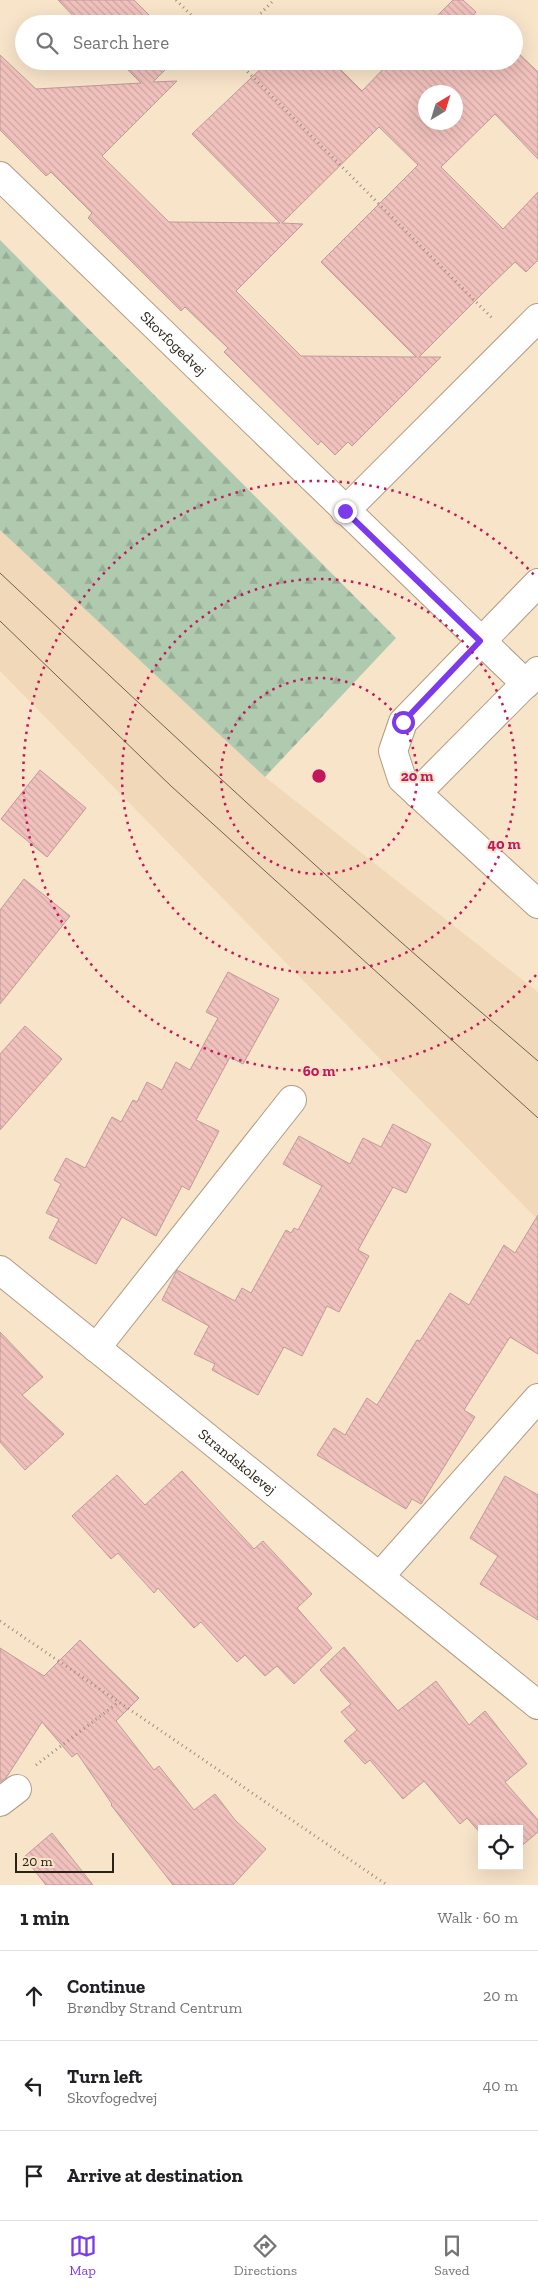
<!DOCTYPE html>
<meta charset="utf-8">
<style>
:root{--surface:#fff;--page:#f2f2f2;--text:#202124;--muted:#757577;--line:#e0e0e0;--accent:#7c3aed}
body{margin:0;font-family:"Zilla Slab",serif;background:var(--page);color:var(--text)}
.controls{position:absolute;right:15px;bottom:15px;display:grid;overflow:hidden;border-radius:0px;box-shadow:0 5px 20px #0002}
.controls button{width:45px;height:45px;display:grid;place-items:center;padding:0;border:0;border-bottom:1px solid var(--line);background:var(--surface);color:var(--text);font:25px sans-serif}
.compass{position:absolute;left:418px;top:85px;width:45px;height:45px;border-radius:50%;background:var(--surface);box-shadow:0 5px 20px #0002;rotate:38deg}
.scale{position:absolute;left:15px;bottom:12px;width:99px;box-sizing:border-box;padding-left:5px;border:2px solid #292218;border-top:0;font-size:14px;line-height:18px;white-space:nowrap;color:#292218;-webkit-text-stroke:4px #f8e4c9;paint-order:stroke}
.stop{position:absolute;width:15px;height:15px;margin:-11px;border:4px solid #7c3aed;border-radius:50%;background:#fff}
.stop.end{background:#7c3aed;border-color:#fff;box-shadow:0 1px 5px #0008}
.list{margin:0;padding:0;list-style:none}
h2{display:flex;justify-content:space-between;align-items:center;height:65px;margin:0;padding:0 20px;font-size:21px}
h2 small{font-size:16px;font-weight:400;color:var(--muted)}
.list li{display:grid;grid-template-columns:32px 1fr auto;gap:15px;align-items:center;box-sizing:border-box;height:90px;padding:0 20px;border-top:1px solid var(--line)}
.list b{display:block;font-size:19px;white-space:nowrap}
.list p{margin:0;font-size:16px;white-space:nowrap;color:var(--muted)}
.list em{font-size:16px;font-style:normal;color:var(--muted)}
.icon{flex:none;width:28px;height:28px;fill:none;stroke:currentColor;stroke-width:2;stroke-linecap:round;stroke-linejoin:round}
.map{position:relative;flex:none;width:538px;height:1885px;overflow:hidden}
.search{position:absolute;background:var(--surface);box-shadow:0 5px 20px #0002;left:15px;right:15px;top:15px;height:55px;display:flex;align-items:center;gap:12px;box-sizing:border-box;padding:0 18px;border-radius:28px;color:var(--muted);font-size:19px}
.sheet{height:335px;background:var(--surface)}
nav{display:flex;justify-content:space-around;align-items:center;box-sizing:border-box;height:70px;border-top:1px solid var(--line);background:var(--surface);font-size:14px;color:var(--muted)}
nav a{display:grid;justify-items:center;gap:2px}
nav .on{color:var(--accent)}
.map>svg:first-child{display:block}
.built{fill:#f1d8b8}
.forest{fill:url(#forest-firs)}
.building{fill:url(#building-back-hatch);stroke:#be9b98;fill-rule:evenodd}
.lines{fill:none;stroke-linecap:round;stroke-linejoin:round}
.minor-casing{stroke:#af9c83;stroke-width:30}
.tertiary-casing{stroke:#af9c83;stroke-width:30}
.path{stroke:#9c8e7a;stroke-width:3;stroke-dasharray:1 4;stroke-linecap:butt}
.minor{stroke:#fff;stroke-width:28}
.tertiary{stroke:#fff;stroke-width:28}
.tram{stroke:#6d6252;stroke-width:1}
.route{stroke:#7c3aed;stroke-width:6}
.ring{fill:none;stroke:#c2185b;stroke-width:2.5;stroke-dasharray:2.5 5}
.labels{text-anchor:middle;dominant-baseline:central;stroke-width:4;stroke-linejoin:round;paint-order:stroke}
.street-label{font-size:15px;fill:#292218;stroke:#f8e4c9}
.centre{fill:#c2185b;stroke:#f8e4c9;stroke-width:2.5}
.ring-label{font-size:15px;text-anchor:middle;font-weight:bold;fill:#c2185b;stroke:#f8e4c9;stroke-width:4;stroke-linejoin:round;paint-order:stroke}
</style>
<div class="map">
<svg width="538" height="1885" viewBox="0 0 538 1885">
<defs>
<pattern id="forest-firs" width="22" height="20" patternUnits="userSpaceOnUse" patternTransform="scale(1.25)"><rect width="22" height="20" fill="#b0caaf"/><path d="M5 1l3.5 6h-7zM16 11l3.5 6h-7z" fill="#97ad96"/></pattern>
<pattern id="building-back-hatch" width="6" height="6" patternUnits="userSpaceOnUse" patternTransform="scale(1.25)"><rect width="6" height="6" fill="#f1c2bd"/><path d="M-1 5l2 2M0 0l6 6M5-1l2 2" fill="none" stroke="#cfa6a2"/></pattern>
</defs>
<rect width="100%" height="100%" fill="#f8e4c9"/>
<!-- built -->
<path class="built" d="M0,530l265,247 273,215v228l-538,-549z"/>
<!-- forest -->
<path class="forest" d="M0,240l396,398 -131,139 -265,-247z"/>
<!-- building -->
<g class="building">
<path d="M58,0h76l24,24h-77z"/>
<path d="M453,0h10l13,12 -4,5 7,7h-50z"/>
<path d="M514,49l24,23v87l-43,-45 -54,53 62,62 35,-37v68l-12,12 -11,-10 -28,27 -68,68h22l-89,89 -4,-4 -13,13 -14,-14 -3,4 -94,-93 4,-4 -43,-41 -4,4 -93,-93 4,-5 -41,-41 -5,4 -46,-46v-75l36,34 105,-6 -22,-22h55l-21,21 24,-1 -75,75 67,66 111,1 -88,-89 77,-73h63l30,30 29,-30h123zM426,92h30v30h-30zM379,127l39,38 -97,97 95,95 -115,-1 -65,-65 67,-67 -21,-1z"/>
<path d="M40,770l46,38 -39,49 -46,-38z"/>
<path d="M24,879l46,37 -70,88v-94z"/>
<path d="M228,972l51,27 -36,65 -13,-7 -34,63 23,11 -30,59 -7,-4 -26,50 -34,-19 -26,47 -47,-26 10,-19 -13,-6 15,-29 -7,-4 12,-22 19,10 27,-51 9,5 12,-22 4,2 10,-20 15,8 14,-28 14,8 28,-52 -12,-6z"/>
<path d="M25,1026l37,33 -62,71v-76z"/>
<path d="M393,1124l38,20 -25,49 -13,-6 -35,63 11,6 -30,56 -12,-6 -25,50 -18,-9 -26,48 -46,-25 3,-6 -21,-10 15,-28 -47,-26 15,-30 58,31 7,-13 9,5 35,-63 5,3 3,-5 4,2 24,-44 -39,-22 16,-28 51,28 13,-26 18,9z"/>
<path d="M538,1215v139l-28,-17 -46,73 11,7 -54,87 -9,-5 -6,10 -89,-54 17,-27 11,7 22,-37 10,7 40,-65 3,1 30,-48 19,12 35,-60 11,8z"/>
<path d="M0,1332l43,45 -21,18 42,39 -39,36 -25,-28z"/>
<path d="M182,1471l72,78 9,-8 49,53 -15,14 35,40 -38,36 -17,-18 -12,10 -20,-21 -8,7 -36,-40 -7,6 -36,-40 -4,5 -36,-40 -7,6 -39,-43 45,-41 28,30z"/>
<path d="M505,1476l33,19v125l-58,-36 18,-28 -28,-18z"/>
<path d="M80,1640l59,58 -23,23 38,49 5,-4 35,44 21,-16 20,26 31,29 -33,36h-60l-62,-80 1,-1 -35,-51 -5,4 -30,-35 -36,56 -6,4v-134l44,28z"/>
<path d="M344,1647l54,64 38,-30 33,44 16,-14 42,53 -22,18 33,38v12l-19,16v-19h-37v6l-15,-17 -7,6 -36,-43 -21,18 -33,-39 -5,4 -21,-23 13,-11 -16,-18 10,-8 -31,-34z"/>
<path d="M52,1833l41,52h-47l-22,-28z"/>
</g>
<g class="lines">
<!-- minor casing -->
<g class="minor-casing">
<g id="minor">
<path id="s1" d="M0,176l526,508"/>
<path d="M345,511l193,-193"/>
<path d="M538,583l-135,139 -10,29 9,28 136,125"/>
<path d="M417,793l121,-122"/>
<path d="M96,1348l196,-248"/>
<path d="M380,1576l158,-178"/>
<path d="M0,1802l17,-13"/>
</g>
</g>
<!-- tertiary casing -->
<g class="tertiary-casing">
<g id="tertiary">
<path id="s2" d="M0,1270l538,435"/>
</g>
</g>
<!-- path -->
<g class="path">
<path d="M176,0l24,24"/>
<path d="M250,24l24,-24"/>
<path d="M237,61l256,258"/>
<path d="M0,1621l387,264"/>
<path d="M36,1765l83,-63"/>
</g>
<!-- minor -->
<use href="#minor" class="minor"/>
<!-- tertiary -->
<use href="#tertiary" class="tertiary"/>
<!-- tram -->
<g class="tram">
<path d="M0,573c177,166 353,331 538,488"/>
<path d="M0,621l171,165 367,332"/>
</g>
</g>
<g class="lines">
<!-- route -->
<path class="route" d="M345,511l135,130 -77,81"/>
</g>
<!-- distance rings -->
<g class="ring">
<circle cx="319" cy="776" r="98"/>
<circle cx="319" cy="776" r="197"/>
<path d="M536 975A295 295 0 1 1 536 577"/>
</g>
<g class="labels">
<!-- street labels -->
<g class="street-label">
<text stroke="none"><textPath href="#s1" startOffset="241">Skovfogedvej</textPath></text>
<text stroke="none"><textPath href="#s2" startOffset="305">Strandskolevej</textPath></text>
</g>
</g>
<circle cx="319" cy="776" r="8" class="centre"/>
<g class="ring-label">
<text x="417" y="781">20 m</text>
<text x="504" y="849">40 m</text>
<text x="319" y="1076">60 m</text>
</g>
</svg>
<div class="controls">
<button><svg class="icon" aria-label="locate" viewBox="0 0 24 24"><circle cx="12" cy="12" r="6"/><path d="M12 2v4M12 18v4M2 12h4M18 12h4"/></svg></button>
</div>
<svg class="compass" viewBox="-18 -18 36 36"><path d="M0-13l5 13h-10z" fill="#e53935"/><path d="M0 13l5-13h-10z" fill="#757577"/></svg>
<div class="scale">20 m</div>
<div class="stop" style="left:403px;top:722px"></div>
<div class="stop end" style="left:345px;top:511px"></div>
<div class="search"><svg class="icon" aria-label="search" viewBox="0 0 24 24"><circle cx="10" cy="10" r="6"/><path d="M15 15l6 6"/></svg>Search here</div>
</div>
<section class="sheet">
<h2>1 min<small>Walk · 60 m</small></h2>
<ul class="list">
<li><svg class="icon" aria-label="ahead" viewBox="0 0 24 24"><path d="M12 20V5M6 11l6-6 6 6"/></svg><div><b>Continue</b><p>Brøndby Strand Centrum</p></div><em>20 m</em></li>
<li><svg class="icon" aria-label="left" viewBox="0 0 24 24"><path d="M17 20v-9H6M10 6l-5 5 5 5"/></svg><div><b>Turn left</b><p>Skovfogedvej</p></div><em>40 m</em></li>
<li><svg class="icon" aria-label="arrive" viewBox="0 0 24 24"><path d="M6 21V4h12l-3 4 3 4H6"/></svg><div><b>Arrive at destination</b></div></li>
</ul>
</section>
<nav>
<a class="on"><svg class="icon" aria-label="map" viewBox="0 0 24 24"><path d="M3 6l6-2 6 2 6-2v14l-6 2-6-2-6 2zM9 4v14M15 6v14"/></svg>Map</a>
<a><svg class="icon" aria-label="directions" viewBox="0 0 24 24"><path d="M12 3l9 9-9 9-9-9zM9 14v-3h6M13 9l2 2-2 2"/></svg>Directions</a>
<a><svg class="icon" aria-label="saved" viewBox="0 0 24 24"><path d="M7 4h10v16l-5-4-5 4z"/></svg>Saved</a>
</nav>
